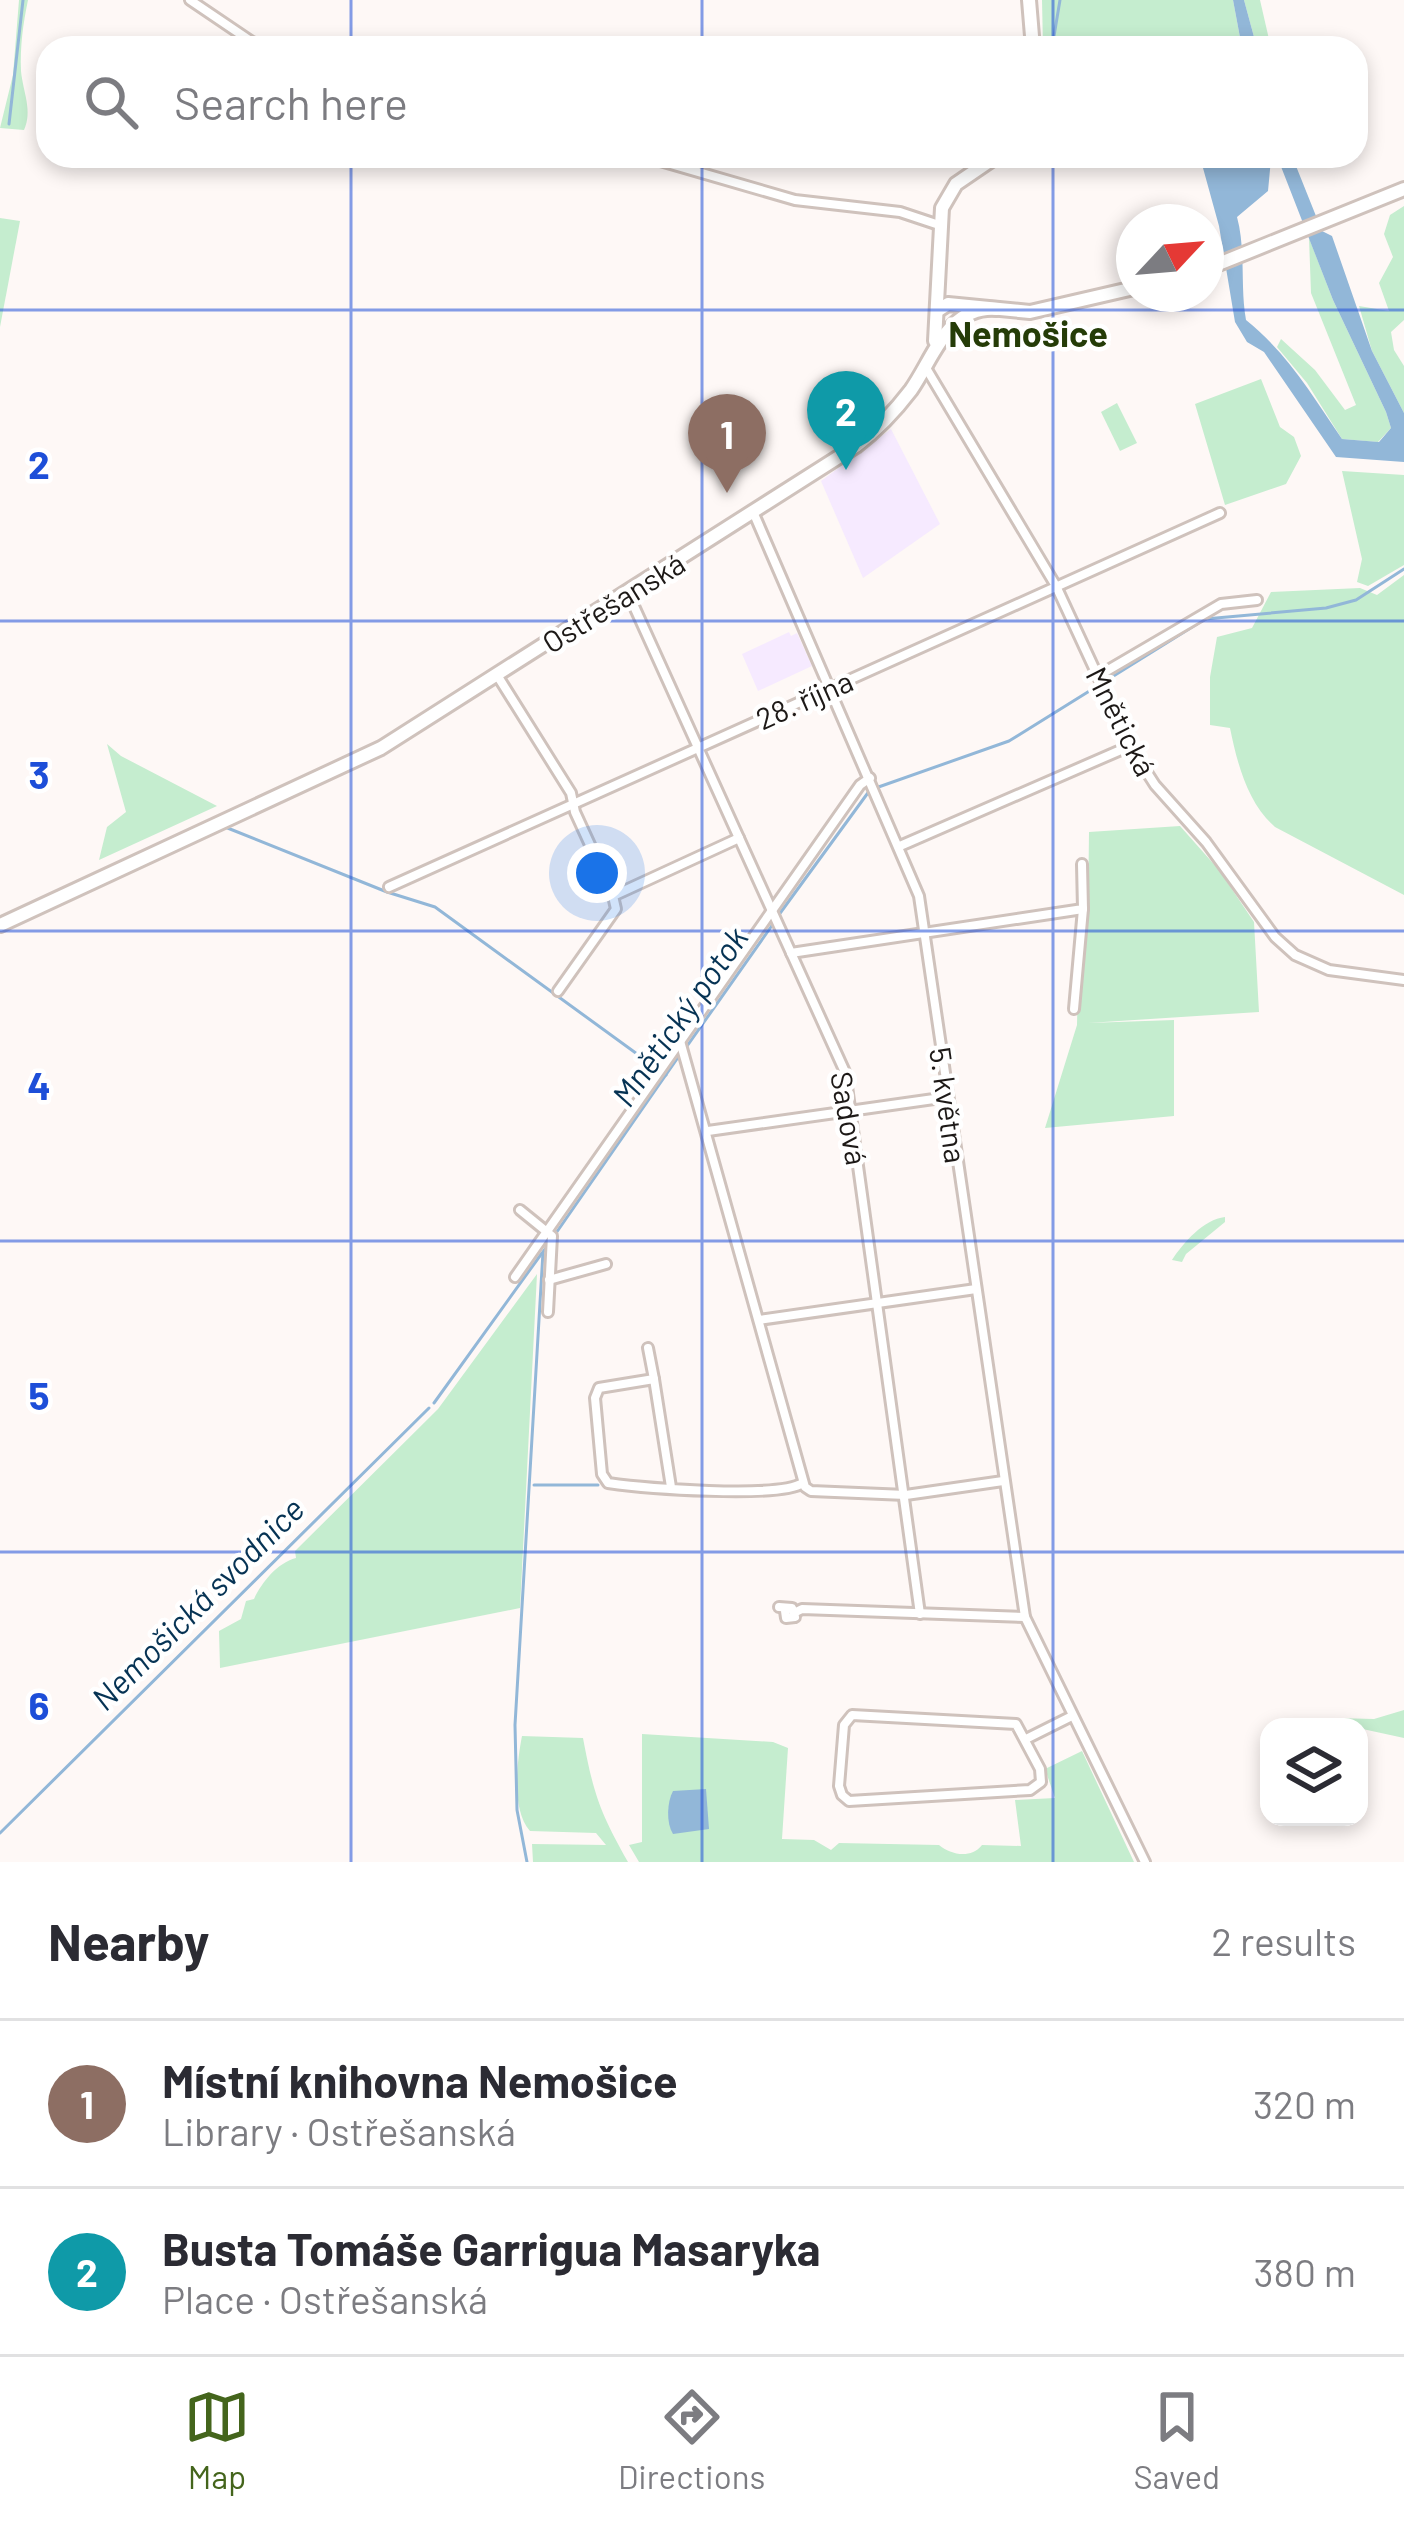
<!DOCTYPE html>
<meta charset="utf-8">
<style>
:root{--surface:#fff;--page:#f7f7f7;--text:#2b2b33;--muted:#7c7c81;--line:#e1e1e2;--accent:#44651c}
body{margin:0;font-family:Barlow,sans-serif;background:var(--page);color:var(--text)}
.controls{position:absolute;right:36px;bottom:36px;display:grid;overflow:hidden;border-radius:24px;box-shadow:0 6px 18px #0003}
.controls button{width:108px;height:108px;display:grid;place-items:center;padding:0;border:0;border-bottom:3px solid var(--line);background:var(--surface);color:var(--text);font:60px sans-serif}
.compass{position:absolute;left:1116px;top:204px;width:108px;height:108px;border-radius:50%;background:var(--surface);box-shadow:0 6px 18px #0003;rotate:64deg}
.you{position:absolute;left:597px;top:873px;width:42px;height:42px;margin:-30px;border:9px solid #fff;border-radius:50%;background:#1a73e8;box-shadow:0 0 0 18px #1a73e833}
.badge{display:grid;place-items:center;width:78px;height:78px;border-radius:50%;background:var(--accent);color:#fff;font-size:39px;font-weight:700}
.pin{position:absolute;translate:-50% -99px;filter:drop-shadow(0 3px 6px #0008)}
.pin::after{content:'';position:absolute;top:63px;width:42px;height:36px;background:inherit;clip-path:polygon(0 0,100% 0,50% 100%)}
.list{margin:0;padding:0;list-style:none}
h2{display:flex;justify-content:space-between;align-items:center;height:156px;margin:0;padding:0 48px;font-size:51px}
h2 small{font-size:39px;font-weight:400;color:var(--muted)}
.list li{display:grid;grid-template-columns:78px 1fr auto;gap:36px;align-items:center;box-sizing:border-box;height:168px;padding:0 48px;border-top:3px solid var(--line)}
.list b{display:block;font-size:45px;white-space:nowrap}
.list p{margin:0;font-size:39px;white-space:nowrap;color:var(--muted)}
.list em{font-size:39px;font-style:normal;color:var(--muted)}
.icon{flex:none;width:66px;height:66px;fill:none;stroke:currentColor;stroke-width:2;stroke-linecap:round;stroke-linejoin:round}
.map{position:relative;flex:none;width:1404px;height:1862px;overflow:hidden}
.search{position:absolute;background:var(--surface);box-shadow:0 6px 18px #0003;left:36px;right:36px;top:36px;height:132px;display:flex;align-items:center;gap:30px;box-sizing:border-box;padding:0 42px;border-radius:36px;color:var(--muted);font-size:45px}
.sheet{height:492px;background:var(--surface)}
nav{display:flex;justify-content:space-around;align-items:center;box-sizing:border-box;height:168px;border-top:3px solid var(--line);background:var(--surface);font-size:33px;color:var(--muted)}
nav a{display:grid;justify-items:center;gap:6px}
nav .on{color:var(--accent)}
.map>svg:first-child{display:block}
.education{fill:#f6eaff}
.green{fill:#c5edcf}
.water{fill:#92b7d8;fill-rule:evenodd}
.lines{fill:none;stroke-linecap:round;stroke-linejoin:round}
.stream{stroke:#92b7d8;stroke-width:3}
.street-casing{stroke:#cfc2bc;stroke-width:14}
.secondary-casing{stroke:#cfc2bc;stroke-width:18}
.street{stroke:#fff;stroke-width:8}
.secondary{stroke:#fff;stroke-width:12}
.grid{fill:none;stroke:#1d4ed8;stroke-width:3;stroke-opacity:0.55}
.labels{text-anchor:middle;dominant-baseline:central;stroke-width:9;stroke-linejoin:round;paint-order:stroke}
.street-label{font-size:30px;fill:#1d1917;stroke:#fff}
.water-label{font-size:33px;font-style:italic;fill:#063354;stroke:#fff}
.quarter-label{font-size:36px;font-weight:bold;fill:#253c08;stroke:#fff}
.grid-label{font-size:39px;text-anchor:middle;font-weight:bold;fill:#1d4ed8;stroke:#fff;stroke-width:9;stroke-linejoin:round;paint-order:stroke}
</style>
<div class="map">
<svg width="1404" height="1862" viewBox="0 0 1404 1862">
<rect width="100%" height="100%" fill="#fef8f6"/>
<!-- education -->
<g class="education">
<path d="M891,429l49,95 -77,54 -42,-97z"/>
<path d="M789,632l2,4 6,-3 15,33 -54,25 -16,-37z"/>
</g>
<!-- green -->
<g class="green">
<path d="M19,0h9c-5,24 -8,46 -7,71 2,21 12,40 3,59l-24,-2 13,-53z"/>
<path d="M1042,0h191l9,48h-199z"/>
<path d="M1244,0h16l11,48h-14z"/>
<path d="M1404,206v114l-13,12 3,18 10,16v47l-32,-62 -13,-45 30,5 -10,-28 14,-26 -9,-23 6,-19z"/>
<path d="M0,218l20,3 -20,106z"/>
<path d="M1309,238l24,62 53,112 5,16 -13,14 -36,-3 -35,-56 -30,-36 4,-8 34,31 30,40 11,-5 -45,-112z"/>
<path d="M1261,379l19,48 14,10 7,19 -15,28 -61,21 -30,-101z"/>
<path d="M1117,403l20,40 -17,8 -19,-39z"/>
<path d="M1342,471l62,4v90l-36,21 -11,-4 5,-23z"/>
<path d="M1404,575v320l-129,-68c-27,-23 -38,-64 -45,-99l-20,-3v-48l7,-40 35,-9 19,-36 89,-4 17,7z"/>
<path d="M107,744l14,12 96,50 -118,54 8,-33 19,-15z"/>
<path d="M1180,826l39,44 35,52 5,90 -171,11 86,-3v96l-129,12 32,-103 1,-47 10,-65 1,-81z"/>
<path d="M1225,1217v5l-39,32 -4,8 -10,-2c11,-17 32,-41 53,-43z"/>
<path d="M537,1274l-17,334 -300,60 -1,-37 22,-12 5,-18 8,-2c8,-17 23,-36 42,-41l-1,-7 143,-142z"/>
<path d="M1404,1710v28l-69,-15v-5l39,1z"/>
<path d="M642,1734l131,8 15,6 -6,91 32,1 17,10 8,-7 100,2c12,10 32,14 43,0l39,1 -6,-46 40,-2 -10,-29 37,-18 52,111h-495l-10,-17 13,-3z"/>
<path d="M522,1736l61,2c11,58 17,74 45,124h-95l-1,-18 74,1 -10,-12 -66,-2c-19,-21 -13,-69 -8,-95z"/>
</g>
<!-- water -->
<g class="water">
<path d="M1233,0h11l13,48h-15z"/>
<path d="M1213,156h79l30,75 10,5 40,115 32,62v49l-68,-5 -72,-105 -17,-10 -12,-20 -16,-96 -16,-58zM1271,159l9,5 53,136 53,112 5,16 -12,14 -37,-3c-30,-44 -54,-85 -96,-119 -6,-34 0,-70 -9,-103l31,-26z"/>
<path d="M706,1789l3,40 -36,5c-7,-11 -6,-32 0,-43z"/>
</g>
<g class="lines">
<!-- stream -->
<g class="stream">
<path d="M1052,48l8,-48"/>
<path d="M9,124l14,-124"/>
<path d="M225,827l162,65 48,15 231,168"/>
<path d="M778,916l92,-126 139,-49 196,-122 121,-11 30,-8 48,-31"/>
<path d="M685,1049l88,-125"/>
<path d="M554,1236l125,-180"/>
<path d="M434,1403l108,-150"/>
<path d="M534,1485h64"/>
<path d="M0,1833l429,-425"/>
<path d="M527,1862l-10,-52 -2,-85 28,-473 6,-8"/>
</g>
<!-- street casing -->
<g class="street-casing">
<g id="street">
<path d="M190,0l71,48"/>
<path d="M643,156l152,44 105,12 39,13"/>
<path d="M926,368l130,218 74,160 25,39 51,57 69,95 20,18 34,15 75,10"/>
<path d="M754,514l165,382 106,721 120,245"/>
<path d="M628,593l217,479 75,542"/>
<path d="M497,675l74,118 4,19 38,83"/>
<path d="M1098,676l123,-72 36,-4"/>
<path d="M900,846l230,-100"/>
<path d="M389,887l831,-374"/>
<path d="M791,953l292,-44 -1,-45"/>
<path d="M558,991l58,-82 -3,-13 126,-58"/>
<path d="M1074,1009l9,-100"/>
<path d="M680,1041l125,446 6,4 95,4 97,-14"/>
<path d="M708,1131l240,-34"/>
<path d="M520,1210l32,26 -4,76"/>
<path d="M515,1277l345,-492 10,-7"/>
<path d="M549,1280l57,-16"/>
<path d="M759,1320l217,-31"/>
<path d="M648,1348l6,31"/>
<path d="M671,1487l-17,-108 -55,9 -4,10 7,76 6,9c35,5 169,16 195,0"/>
<path d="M779,1607l13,1 3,9 -9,1 -1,-7"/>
<path d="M796,1612l6,-3 223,8"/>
<path d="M852,1715l164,9 24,45 1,13 -11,8 -181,11 -7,-6 -3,-9 5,-61z"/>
<path d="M1026,1739l46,-23"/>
</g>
</g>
<!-- secondary casing -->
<g class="secondary-casing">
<g id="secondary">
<path d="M1029,0l4,48"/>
<path d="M1206,269l198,-80"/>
<path d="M937,311l11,-7 82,8 104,-24"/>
<path d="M935,341l7,-133 14,-24 41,-28"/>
<path d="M0,925l381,-177 475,-302c21,-16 39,-35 55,-56 23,-33 37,-85 86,-81"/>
</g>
</g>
<!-- street -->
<use href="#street" class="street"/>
<!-- secondary -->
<use href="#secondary" class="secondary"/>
</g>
<!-- grid -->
<path class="grid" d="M351,0v48M702,0v48M1053,0v48M351,156v1706M702,156v1706M1053,156v1706M0,310h1404M0,621h1404M0,931h1404M0,1241h1404M0,1552h1404"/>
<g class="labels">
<!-- street labels -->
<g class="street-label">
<text transform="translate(613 602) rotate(-32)">Ostřešanská</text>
<text transform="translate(804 699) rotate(-24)">28. října</text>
<text transform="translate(1122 721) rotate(63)">Mnětická</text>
<text transform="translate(949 1105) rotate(82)">5. května</text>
<text transform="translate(850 1118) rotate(80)">Sadová</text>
</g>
<!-- water labels -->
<g class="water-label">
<text transform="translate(679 1016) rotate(-55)">Mnětický potok</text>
<text transform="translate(197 1603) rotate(-45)">Nemošická svodnice</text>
</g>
<!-- quarter labels -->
<g class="quarter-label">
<text x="1028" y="332">Nemošice</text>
</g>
</g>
<g class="grid-label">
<text x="39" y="479">2</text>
<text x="39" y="789">3</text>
<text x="39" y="1100">4</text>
<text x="39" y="1410">5</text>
<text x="39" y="1720">6</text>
</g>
</svg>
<div class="controls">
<button><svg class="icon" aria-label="layers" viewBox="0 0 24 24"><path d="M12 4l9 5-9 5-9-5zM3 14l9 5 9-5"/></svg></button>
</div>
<svg class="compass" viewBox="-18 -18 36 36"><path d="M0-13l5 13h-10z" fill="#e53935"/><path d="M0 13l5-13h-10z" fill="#7c7c81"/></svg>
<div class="you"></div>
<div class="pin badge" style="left:727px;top:493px;background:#8d6e63">1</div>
<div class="pin badge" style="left:846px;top:470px;background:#0f9aa8">2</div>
<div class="search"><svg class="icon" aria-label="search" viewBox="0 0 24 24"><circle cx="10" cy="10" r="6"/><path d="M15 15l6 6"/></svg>Search here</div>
</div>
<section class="sheet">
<h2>Nearby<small>2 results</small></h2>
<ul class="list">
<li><span class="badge" style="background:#8d6e63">1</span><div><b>Místní knihovna Nemošice</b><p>Library · Ostřešanská</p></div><em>320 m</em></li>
<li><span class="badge" style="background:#0f9aa8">2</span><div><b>Busta Tomáše Garrigua Masaryka</b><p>Place · Ostřešanská</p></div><em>380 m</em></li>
</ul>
</section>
<nav>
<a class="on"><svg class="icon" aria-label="map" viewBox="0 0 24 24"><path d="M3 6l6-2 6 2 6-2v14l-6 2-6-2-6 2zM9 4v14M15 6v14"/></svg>Map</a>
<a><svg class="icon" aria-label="directions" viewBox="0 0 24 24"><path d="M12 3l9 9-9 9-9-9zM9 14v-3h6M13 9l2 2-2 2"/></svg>Directions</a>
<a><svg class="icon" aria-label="saved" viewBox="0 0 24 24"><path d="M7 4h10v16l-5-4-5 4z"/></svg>Saved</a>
</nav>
